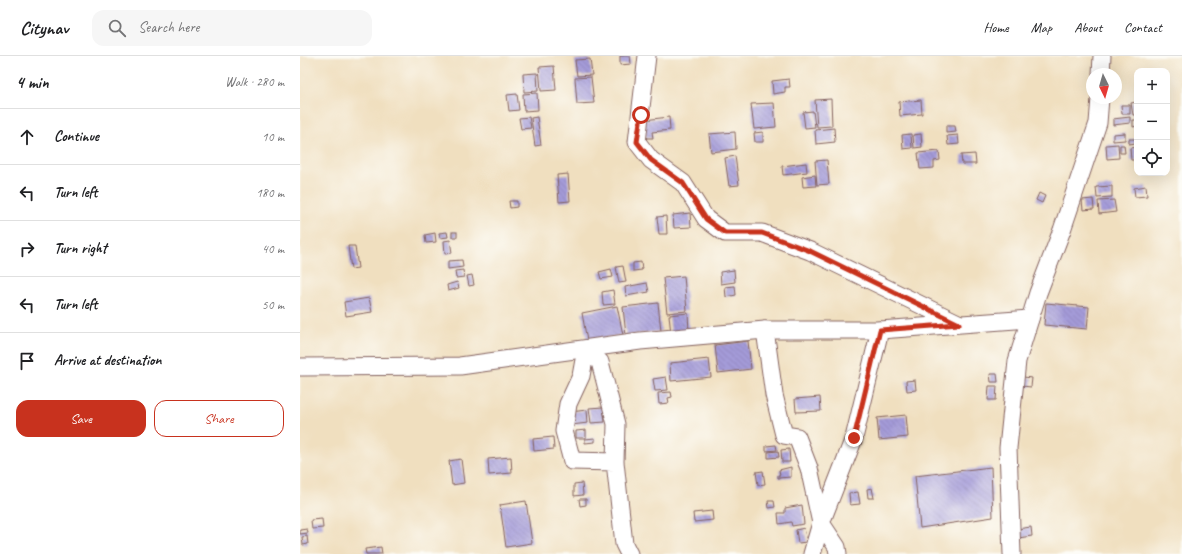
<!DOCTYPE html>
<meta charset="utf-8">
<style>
:root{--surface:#fff;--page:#f6f6f6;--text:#202124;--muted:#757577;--line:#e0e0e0;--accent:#c8321e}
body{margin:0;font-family:Caveat,sans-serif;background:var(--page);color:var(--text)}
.controls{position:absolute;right:12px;top:12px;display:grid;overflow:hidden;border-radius:8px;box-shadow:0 4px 16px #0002}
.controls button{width:36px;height:36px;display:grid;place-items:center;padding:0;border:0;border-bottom:1px solid var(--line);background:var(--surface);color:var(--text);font:20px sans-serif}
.compass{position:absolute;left:786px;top:12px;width:36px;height:36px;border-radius:50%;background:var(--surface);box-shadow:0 4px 16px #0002;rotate:175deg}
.stop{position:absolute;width:12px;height:12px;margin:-9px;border:3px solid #c8321e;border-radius:50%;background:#fff}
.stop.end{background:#c8321e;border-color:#fff;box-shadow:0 1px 4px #0008}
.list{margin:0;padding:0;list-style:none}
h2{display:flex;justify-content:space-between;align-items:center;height:52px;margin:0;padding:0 16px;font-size:17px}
h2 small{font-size:13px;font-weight:400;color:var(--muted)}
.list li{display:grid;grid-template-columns:26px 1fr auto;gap:12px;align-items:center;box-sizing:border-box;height:56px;padding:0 16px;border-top:1px solid var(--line)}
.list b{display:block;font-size:15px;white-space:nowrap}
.list em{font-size:13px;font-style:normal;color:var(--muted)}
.actions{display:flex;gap:8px;padding:12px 16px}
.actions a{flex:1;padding:9px 0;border:1px solid var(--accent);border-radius:12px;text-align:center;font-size:14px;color:var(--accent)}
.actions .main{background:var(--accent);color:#fff}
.icon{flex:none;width:22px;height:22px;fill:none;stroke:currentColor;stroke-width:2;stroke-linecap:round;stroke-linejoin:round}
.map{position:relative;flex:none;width:882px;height:498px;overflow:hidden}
header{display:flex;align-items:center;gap:24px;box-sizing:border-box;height:56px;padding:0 20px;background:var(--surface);border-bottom:1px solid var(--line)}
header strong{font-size:19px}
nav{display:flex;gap:22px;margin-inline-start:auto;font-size:14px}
.search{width:280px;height:36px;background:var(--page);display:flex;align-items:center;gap:10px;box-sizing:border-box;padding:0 14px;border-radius:12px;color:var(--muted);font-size:15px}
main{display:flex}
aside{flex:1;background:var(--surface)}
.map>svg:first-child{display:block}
.building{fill:url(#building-back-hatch)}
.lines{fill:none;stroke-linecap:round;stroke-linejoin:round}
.minor-casing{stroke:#84625f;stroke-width:19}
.minor{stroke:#fff;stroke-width:17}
.route{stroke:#c8321e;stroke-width:5}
</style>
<header>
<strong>Citynav</strong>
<div class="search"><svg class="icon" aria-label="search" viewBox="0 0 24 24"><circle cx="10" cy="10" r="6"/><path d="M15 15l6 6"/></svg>Search here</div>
<nav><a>Home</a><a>Map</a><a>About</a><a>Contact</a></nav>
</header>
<main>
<aside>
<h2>4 min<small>Walk · 280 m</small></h2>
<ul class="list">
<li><svg class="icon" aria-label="ahead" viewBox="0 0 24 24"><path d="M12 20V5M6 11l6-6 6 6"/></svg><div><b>Continue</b></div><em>10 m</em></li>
<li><svg class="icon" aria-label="left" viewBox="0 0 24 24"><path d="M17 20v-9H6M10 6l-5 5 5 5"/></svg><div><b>Turn left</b></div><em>180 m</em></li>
<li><svg class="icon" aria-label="right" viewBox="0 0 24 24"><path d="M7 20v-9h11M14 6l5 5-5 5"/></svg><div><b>Turn right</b></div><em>40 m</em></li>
<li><svg class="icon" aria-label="left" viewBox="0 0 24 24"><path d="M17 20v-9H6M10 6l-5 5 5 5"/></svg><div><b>Turn left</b></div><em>50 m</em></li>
<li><svg class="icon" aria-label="arrive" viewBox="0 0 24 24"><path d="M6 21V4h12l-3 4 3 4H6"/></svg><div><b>Arrive at destination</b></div></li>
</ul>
<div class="actions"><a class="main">Save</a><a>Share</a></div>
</aside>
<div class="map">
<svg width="882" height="498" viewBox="0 0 882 498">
<defs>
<pattern id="building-back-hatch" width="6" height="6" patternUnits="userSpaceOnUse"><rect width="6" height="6" fill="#a49bd9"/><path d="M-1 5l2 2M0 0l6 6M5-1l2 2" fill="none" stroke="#887eb0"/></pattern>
</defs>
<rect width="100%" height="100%" fill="#fdfcf7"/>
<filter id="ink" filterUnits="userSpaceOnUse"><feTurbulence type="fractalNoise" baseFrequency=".025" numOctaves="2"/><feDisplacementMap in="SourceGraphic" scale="8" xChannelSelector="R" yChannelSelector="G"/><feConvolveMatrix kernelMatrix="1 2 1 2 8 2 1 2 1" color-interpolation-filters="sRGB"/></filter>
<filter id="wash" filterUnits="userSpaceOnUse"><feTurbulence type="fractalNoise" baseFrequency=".012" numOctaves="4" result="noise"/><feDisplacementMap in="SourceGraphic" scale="16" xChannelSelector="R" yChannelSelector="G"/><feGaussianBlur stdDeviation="0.9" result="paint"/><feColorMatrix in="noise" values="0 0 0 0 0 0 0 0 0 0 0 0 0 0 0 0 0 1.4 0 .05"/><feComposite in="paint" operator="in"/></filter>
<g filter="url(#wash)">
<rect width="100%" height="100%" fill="#f0dfbf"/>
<g id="blocks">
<!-- building -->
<g class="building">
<path d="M320,0h10l1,8 -11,1z"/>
<path d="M290,3l2,16 -15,1 -2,-16z"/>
<path d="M254,10l2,24 -15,1 -2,-24z"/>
<path d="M237,17l1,18 -14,1 -1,-18z"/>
<path d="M291,21l3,26 -17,1 -2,-26z"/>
<path d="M489,23l1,8h-5v5l-12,2 -1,-13z"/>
<path d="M237,37l1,17 -14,1 -1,-17z"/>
<path d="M217,38l2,16 -10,1 -2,-16z"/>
<path d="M531,43l1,27 -15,1 -2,-27z"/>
<path d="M621,44l1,14 -22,2 -1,-14z"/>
<path d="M837,46v13h-4l-2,-12z"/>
<path d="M474,47l2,24 -22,2 -3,-25z"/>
<path d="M821,49h9v9h-8z"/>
<path d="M513,55l2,16 -10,1 -2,-16z"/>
<path d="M229,61l2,11 -10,1 -2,-11z"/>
<path d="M237,61l4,28 -6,1 -4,-28z"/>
<path d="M369,61l1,13 -18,2 1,6h-7l-2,-18z"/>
<path d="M830,61v6l-17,2v-6z"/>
<path d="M833,64h4v6l-4,1z"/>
<path d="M646,70h9l1,6 -10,1z"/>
<path d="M534,72l1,14 -19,2 -1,-14z"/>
<path d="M435,76l1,17 -25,3 -2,-18z"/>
<path d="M463,76v10h-8l-1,-9z"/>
<path d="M825,77v7l-12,1v-7z"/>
<path d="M611,78l1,14 -9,1 -1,-14z"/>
<path d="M621,78l1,13 -8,1 -1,-13z"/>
<path d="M658,79l1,9 -11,1 -1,-9z"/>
<path d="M829,83h8v4l-8,1z"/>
<path d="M818,88l1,14 -12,1 -1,-14z"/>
<path d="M820,89h4l1,8h-5z"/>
<path d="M837,91v13h-6l-1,-12z"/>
<path d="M639,95l1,9 -6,1v7l-14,1 -2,-16z"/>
<path d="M675,98l1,10h-14l-1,-9z"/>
<path d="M435,100l4,29 -10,1 -4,-28z"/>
<path d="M527,104l2,24 -12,1 -2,-24z"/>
<path d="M506,107l1,9 -24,3 -1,-9z"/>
<path d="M268,118l2,27 -11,1 -2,-27z"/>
<path d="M515,119l1,11 -13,1 -1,-10z"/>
<path d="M812,130v11l-15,1 -1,-11z"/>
<path d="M846,130l1,10 -12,1 -1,-9z"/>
<path d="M739,137l6,3 -3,7 -6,-3z"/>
<path d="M793,143l1,10 -11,1 -1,-10z"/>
<path d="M814,144l2,12 -17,2 -1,-13z"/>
<path d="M209,145h8v6l-7,1z"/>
<path d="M390,157l1,14 -17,1 -1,-13z"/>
<path d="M366,160l1,18h-8l-2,-17z"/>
<path d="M147,176l1,5 -8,1 -1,-5z"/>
<rect x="152" y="176" width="5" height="5"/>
<path d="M135,177l1,9 -10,1 -1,-8z"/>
<path d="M150,184l2,13 -7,1 -1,-13z"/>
<path d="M48,190h7l3,22 -7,1z"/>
<path d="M162,204l1,7 -15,2v-8z"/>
<path d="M341,206l1,8 -9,1v-8z"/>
<path d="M323,210l3,16 -7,1 -3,-16z"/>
<path d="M311,213l2,8 -12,2 -2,-7z"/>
<path d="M163,214l1,7 -8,1 -1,-7z"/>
<path d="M434,214l1,12 -14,2 -1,-12z"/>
<path d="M172,219l2,10 -5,1 -2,-10z"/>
<path d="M384,220l3,35 -20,2 -4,-35z"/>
<path d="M157,226l2,6 -11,3 -1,-6z"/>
<path d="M347,227l2,9 -23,4 -1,-9z"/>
<path d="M435,230l1,9 -10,2 -1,-10z"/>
<path d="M313,234l2,14 -12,1 -1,-13z"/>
<path d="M69,242l3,14 -26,4 -2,-14z"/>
<path d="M358,247l3,28 -35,5 -3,-29z"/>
<path d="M746,247l43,4 -2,22 -43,-4z"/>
<path d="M317,250l6,29 -36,6 -5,-28z"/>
<path d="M388,257l1,19 -18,2 -2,-19z"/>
<path d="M448,285l3,28 -33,4 -3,-28z"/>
<path d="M409,303l2,18 -40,4 -1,-18z"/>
<path d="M690,318h7l1,8h-7z"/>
<path d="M366,321l2,13 -13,1 -2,-12z"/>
<path d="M723,321l9,1 -1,9 -9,-1z"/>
<path d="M615,324l1,10 -9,1 -1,-10z"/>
<path d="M689,330h8l-1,14h-8z"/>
<path d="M371,336l1,5 -4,1 1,5 -10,1 -1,-11z"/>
<path d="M520,341l1,14 -25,1 -1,-13z"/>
<path d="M303,351l2,15 -14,1 -2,-15z"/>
<path d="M287,354l1,13 -17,2 -1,-13z"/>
<path d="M606,359l2,22 -29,3 -2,-22z"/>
<path d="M286,374v8h-10v-7z"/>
<path d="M253,381l1,12 -20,2 -1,-12z"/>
<path d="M295,382v4l-10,1v-4z"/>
<path d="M476,389l1,5 -11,1v-5z"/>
<path d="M489,393l1,13h-8l-1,-12z"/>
<path d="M478,395l1,6 -11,1v-6z"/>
<path d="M211,401l1,16 -23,2 -1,-16z"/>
<path d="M161,403l3,24 -12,2 -3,-24z"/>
<path d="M491,411v10l-13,1v-3h2l-1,-5z"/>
<path d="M691,411l2,50 -73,11 -5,-52z"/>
<path d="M463,415l2,13 -7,1 -2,-13z"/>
<path d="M282,427l1,12 -9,1v-12z"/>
<path d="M572,432l2,10h-6l-1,-9z"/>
<path d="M558,436l2,12 -10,1 -1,-12z"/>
<path d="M279,443h7v6l-6,1z"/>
<path d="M226,445l6,42 -26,4 -6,-42z"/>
<path d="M468,445h6l1,6 -6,1z"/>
<path d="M502,449l2,19 -12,2 -1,-4 -12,2 -1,-11h7v-5z"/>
<path d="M412,455l1,9 -19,2 -1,-9z"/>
<path d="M22,463l1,9 -11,1 -1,-9z"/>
<path d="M731,471l1,9 -14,2 -1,-9z"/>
<path d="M504,472l3,14 -9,1 -2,-13z"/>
<path d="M7,473l1,4 -8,1v-4z"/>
<path d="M7,480l1,8 -5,1 -1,-8z"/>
<path d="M81,491l1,7h-16l-1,-5z"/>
</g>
</g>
</g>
<g filter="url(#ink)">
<use href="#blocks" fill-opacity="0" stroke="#84625f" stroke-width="1"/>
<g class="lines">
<!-- minor casing -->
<g class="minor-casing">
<g id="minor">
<path d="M347,0l-10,86 14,18 32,23 23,36 19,14h37l48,18 148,72"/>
<path d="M801,18l1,-18"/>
<path d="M465,274l9,65 10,40 13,2 12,31 12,55 16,24 1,7"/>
<path d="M0,311l160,-1 180,-25 125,-11h115l150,-11"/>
<path d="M315,406l-43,-1 -8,-30 4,-27 13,-28 5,-27 14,13 16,62 -1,38 9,82 5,10"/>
<path d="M512,498l9,-31 33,-85 26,-108"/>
<path d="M712,498l-4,-106 9,-87 21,-68 24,-63 36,-107 2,-25"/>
</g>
</g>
<!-- minor -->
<use href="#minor" class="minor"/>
</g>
</g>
<g class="lines" filter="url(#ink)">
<!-- route -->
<path class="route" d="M341,59l-4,27 14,18 32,23 23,36 19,14h37l48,18 149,73 -79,6 -26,108"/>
</g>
</svg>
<div class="controls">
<button>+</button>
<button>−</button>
<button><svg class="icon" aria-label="locate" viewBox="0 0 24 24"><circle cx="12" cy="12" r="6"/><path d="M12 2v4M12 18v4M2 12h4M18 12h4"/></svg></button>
</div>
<svg class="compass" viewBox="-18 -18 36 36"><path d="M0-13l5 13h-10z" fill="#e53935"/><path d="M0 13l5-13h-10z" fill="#757577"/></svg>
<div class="stop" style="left:341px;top:59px"></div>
<div class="stop end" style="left:554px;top:382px"></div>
</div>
</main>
